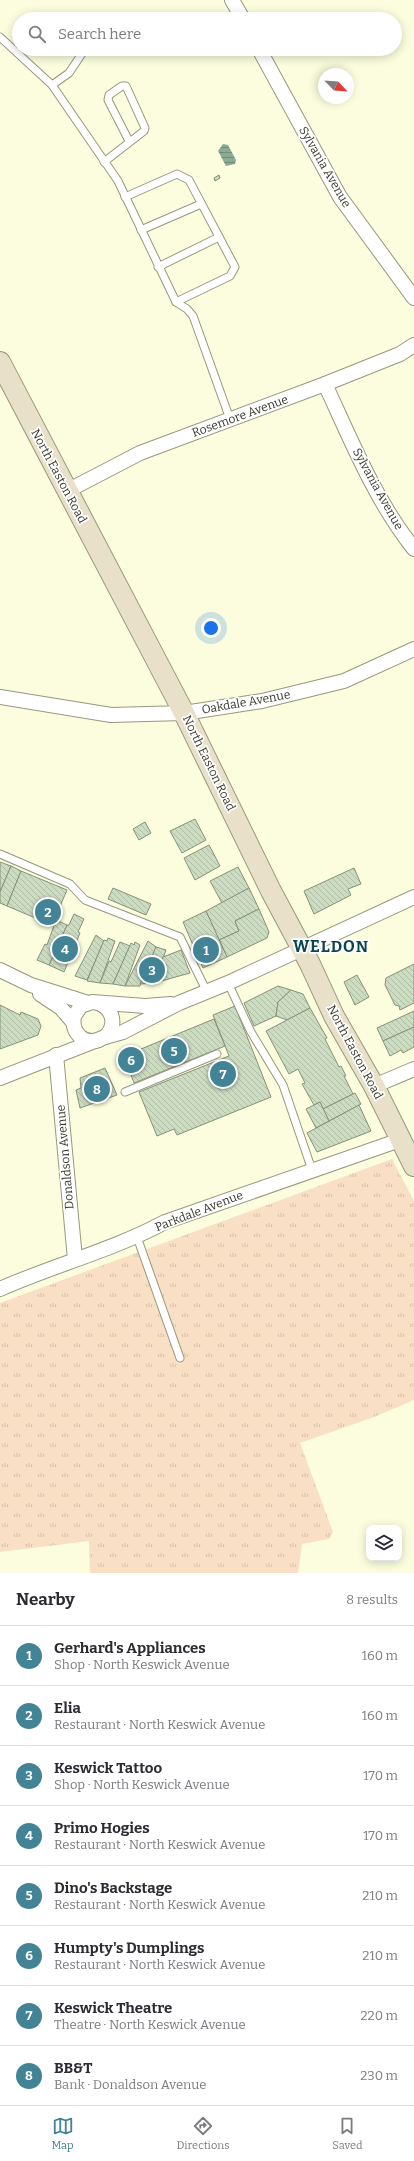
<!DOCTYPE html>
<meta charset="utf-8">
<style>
:root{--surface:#fff;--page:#f7f7f7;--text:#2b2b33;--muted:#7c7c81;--line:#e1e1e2;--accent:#428396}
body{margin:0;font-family:Bitter,serif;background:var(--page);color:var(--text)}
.controls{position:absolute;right:12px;bottom:12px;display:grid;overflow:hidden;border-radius:8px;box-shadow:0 2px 10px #0003}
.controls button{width:36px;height:36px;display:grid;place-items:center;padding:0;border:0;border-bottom:1px solid var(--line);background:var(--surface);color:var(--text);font:20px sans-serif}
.compass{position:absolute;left:318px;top:68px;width:36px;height:36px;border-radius:50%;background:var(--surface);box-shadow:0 2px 10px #0003;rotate:115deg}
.you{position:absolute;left:211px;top:628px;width:14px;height:14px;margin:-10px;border:3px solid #fff;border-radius:50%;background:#1a73e8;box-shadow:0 0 0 6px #1a73e833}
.badge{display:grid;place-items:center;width:26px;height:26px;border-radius:50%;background:var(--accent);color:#fff;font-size:13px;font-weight:700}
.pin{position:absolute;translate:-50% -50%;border:2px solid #fff;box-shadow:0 1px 4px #0006}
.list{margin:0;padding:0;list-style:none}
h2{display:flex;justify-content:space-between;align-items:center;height:52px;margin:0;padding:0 16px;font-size:17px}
h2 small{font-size:13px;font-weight:400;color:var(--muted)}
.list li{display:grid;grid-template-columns:26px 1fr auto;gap:12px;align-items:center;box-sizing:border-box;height:60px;padding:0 16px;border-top:1px solid var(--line)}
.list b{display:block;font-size:15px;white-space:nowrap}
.list p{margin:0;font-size:13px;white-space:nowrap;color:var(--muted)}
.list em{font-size:13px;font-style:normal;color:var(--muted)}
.icon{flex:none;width:22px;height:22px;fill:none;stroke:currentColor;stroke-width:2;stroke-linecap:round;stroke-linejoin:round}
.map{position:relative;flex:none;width:414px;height:1573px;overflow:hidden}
.search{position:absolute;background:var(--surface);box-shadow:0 2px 10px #0003;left:12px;right:12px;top:12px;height:44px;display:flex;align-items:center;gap:10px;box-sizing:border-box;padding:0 14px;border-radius:22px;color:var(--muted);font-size:15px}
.sheet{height:532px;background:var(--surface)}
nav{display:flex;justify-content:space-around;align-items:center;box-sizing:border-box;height:56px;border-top:1px solid var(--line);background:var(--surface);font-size:11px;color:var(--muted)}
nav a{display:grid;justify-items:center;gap:2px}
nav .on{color:var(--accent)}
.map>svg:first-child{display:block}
.park{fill:url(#park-tufts)}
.water{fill:url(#water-rules)}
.building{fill:url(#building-back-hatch);stroke:#839279}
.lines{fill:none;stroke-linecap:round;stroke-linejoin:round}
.service-casing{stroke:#96987c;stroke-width:9}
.minor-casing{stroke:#96987c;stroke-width:16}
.secondary-casing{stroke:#96987c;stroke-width:22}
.service{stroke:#fff;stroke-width:7}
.minor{stroke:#fff;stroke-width:14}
.secondary{stroke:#e8e0c8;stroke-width:20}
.labels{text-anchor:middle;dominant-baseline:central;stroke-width:3.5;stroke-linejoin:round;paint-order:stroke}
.street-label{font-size:12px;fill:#38392d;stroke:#fff}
.district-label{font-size:16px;font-weight:bold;letter-spacing:1px;fill:#094451;stroke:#fff}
</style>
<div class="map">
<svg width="414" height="1573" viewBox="0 0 414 1573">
<defs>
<pattern id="park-tufts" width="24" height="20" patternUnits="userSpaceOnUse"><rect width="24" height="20" fill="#f9dfc4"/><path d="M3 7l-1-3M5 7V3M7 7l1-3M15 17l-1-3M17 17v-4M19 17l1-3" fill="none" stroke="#d6c0a9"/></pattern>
<pattern id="water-rules" width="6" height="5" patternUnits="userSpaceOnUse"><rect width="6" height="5" fill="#8bab94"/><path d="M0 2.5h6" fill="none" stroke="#738c79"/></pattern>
<pattern id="building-back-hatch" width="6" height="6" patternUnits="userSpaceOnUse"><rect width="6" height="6" fill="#ccdcc1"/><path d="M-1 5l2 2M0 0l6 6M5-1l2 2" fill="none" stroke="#b0bea6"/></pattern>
</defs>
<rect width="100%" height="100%" fill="#fbfdde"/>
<!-- park -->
<path class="park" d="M392,1159l22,42v199l-40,17 -74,26 33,89 -4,7 -27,5 -4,29h-208l-1,-32 -89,11v-249z"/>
<!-- water -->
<path class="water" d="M223,144l5,1 8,15 -1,4 -9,2 -8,-15z"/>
<!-- building -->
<g class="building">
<path d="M219,175l1,3 -5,3 -1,-3z"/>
<path d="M195,819l11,21 -24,13 -12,-22z"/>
<path d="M145,822l6,11 -12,7 -6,-11z"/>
<path d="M209,845l11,21 -25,14 -11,-22z"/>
<path d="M0,862l11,4 -11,26z"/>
<path d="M11,866l10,5 -14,35 -7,-3v-11z"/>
<path d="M238,867l11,21 -27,15 -12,-22z"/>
<path d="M354,868l7,16 -13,5 3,6 -37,19 -10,-23z"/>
<path d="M21,871l46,19 -15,35 -45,-19z"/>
<path d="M113,888l38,16 -5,11 -38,-16z"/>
<path d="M249,888l10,21 -24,12 4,10 -20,9 -13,-29z"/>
<path d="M259,909l10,23 -2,6 -40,19 -8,-17 20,-9 -4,-10z"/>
<path d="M206,911l21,46 -24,11 -20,-46z"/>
<path d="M74,914l10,5 -6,13 2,1 -16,39 -15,-7 18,-40h2z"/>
<path d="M56,920l11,5 -18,40 -12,-5 8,-16 2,1z"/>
<path d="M96,935l8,6 -17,39 -12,-4z"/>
<path d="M108,938l7,3 -15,42 -13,-2 17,-41 3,1z"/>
<path d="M148,941l8,6 -16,39h-15z"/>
<path d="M120,942l10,4 -17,38 -13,-1 9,-22 2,1z"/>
<path d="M135,942l5,3 -15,41 -12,-2 18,-41 3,2z"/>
<path d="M156,947l10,3 -12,33 -14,1z"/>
<path d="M181,950l9,23 -36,10 9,-26z"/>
<path d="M414,964v39l-14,7 -1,-4 -4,-1 -10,-20 1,-7z"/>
<path d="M357,975l12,22 -14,8 -11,-23z"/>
<path d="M278,986l13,4 -13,12 -2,14 -22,10 -10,-23z"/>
<path d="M291,990l12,4 7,14 -23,12 -11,-4 2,-14z"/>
<path d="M0,1005l20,10 1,-3 17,7 3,7 -3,9 -38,14z"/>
<path d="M235,1006l36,91 -94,38 -3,-6 -17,7 -18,-44 90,-36 -16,-41z"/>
<path d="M310,1008l17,30 -2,1 14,28 2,-1 5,10h-2l9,18 -30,15 -3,-7 -6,3 -12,-21 3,-1 -7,-14 -9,5 -23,-43z"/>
<path d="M414,1011v16l-31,14 -6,-13z"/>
<path d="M214,1019l11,27 -91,37 -10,-27z"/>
<path d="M414,1027v20l-11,6 -2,-3 -11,6 -7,-15z"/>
<path d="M105,1068l12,27 -37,13 -4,-18 5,-2 -1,-10z"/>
<path d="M355,1093l6,11 -32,17 -6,-12z"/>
<path d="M320,1102l9,19 -13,7 -10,-19z"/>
<path d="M359,1105l12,26 -54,21 -10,-19z"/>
</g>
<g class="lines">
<!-- service casing -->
<g class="service-casing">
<g id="service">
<path d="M0,37l52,48 66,96 58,121 11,7 6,7 37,103"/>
<path d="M52,85l17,-12 16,-24"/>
<path d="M104,162l40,-31 1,-3 -19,-42h-4l-13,9 -1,5 21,41"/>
<path d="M125,197l52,-23 12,6 46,87 -5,9 -54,26"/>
<path d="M141,230l60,-26"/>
<path d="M158,267l61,-30"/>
<path d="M0,854l70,30 15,16 95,37 27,55"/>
<path d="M228,983l23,49 32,53 29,85"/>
<path d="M125,1092l92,-38"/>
<path d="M137,1237l43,121"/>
</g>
</g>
<!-- minor casing -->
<g class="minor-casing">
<g id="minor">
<path d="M232,0l11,19"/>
<path d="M259,49l81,148 74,101"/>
<path d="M325,384c26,56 50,116 89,165"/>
<path d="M67,491l73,-38 185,-69 75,-30 14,-9"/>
<path d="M0,697l111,18 73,-2 78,-12 82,-20 70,-32"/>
<path d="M0,970l31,15 57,18"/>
<path d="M40,994l21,14 12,14"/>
<path d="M105,1037l18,-5 56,-29 49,-20 186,-86"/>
<path d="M99,1040c-16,5 -28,-8 -25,-24l7,-10 11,-4 53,4 26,-2"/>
<path d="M56,1055l19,204"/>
<path d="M0,1078l105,-41c12,-11 9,-28 -7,-34"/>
<path d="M374,1086l40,-17"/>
<path d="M0,1289c54,-24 113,-39 165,-67l235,-82"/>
</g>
</g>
<!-- secondary casing -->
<g class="secondary-casing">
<path id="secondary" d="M0,362l184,351 87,178 39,73 24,52 40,70 40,80"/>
</g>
<!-- service -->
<use href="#service" class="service"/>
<!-- minor -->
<use href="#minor" class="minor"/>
<!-- secondary -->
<use href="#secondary" class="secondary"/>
</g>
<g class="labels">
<!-- street labels -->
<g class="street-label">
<text transform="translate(325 167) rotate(60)">Sylvania Avenue</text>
<text transform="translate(240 416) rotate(-20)">Rosemore Avenue</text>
<text transform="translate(59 476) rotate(62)">North Easton Road</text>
<text transform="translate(378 489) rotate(61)">Sylvania Avenue</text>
<text transform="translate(246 702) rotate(-10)">Oakdale Avenue</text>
<text transform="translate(209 763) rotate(64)">North Easton Road</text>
<text transform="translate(355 1052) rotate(62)">North Easton Road</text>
<text transform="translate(65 1157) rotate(-95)">Donaldson Avenue</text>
<text transform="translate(199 1211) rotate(-21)">Parkdale Avenue</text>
</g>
<!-- district labels -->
<g class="district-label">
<text x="331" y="946">WELDON</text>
</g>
</g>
</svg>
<div class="controls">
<button><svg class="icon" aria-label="layers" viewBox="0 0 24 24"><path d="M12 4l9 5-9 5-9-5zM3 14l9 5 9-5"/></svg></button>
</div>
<svg class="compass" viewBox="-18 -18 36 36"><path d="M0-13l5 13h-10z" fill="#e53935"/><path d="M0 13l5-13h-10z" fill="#7c7c81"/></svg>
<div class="you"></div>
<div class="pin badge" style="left:206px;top:950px">1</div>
<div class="pin badge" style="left:48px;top:912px">2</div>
<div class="pin badge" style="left:152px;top:970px">3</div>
<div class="pin badge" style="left:65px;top:949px">4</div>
<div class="pin badge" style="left:174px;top:1051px">5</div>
<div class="pin badge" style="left:131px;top:1060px">6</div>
<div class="pin badge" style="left:223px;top:1074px">7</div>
<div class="pin badge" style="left:97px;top:1089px">8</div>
<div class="search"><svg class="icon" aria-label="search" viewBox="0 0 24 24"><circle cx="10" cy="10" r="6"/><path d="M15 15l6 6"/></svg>Search here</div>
</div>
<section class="sheet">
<h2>Nearby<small>8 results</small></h2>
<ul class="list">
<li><span class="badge">1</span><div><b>Gerhard's Appliances</b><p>Shop · North Keswick Avenue</p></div><em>160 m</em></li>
<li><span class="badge">2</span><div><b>Elia</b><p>Restaurant · North Keswick Avenue</p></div><em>160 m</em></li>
<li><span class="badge">3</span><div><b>Keswick Tattoo</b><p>Shop · North Keswick Avenue</p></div><em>170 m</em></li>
<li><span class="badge">4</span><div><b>Primo Hogies</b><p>Restaurant · North Keswick Avenue</p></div><em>170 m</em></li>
<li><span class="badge">5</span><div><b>Dino's Backstage</b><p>Restaurant · North Keswick Avenue</p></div><em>210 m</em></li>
<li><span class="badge">6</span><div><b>Humpty's Dumplings</b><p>Restaurant · North Keswick Avenue</p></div><em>210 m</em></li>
<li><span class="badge">7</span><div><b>Keswick Theatre</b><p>Theatre · North Keswick Avenue</p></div><em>220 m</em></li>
<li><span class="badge">8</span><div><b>BB&amp;T</b><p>Bank · Donaldson Avenue</p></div><em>230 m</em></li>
</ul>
</section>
<nav>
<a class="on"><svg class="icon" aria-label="map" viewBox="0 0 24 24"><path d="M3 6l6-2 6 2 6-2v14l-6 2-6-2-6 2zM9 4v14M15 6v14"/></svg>Map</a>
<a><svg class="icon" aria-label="directions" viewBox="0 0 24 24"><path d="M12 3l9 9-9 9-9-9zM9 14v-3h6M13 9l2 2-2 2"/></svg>Directions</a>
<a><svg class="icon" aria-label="saved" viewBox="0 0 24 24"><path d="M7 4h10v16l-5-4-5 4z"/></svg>Saved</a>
</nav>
